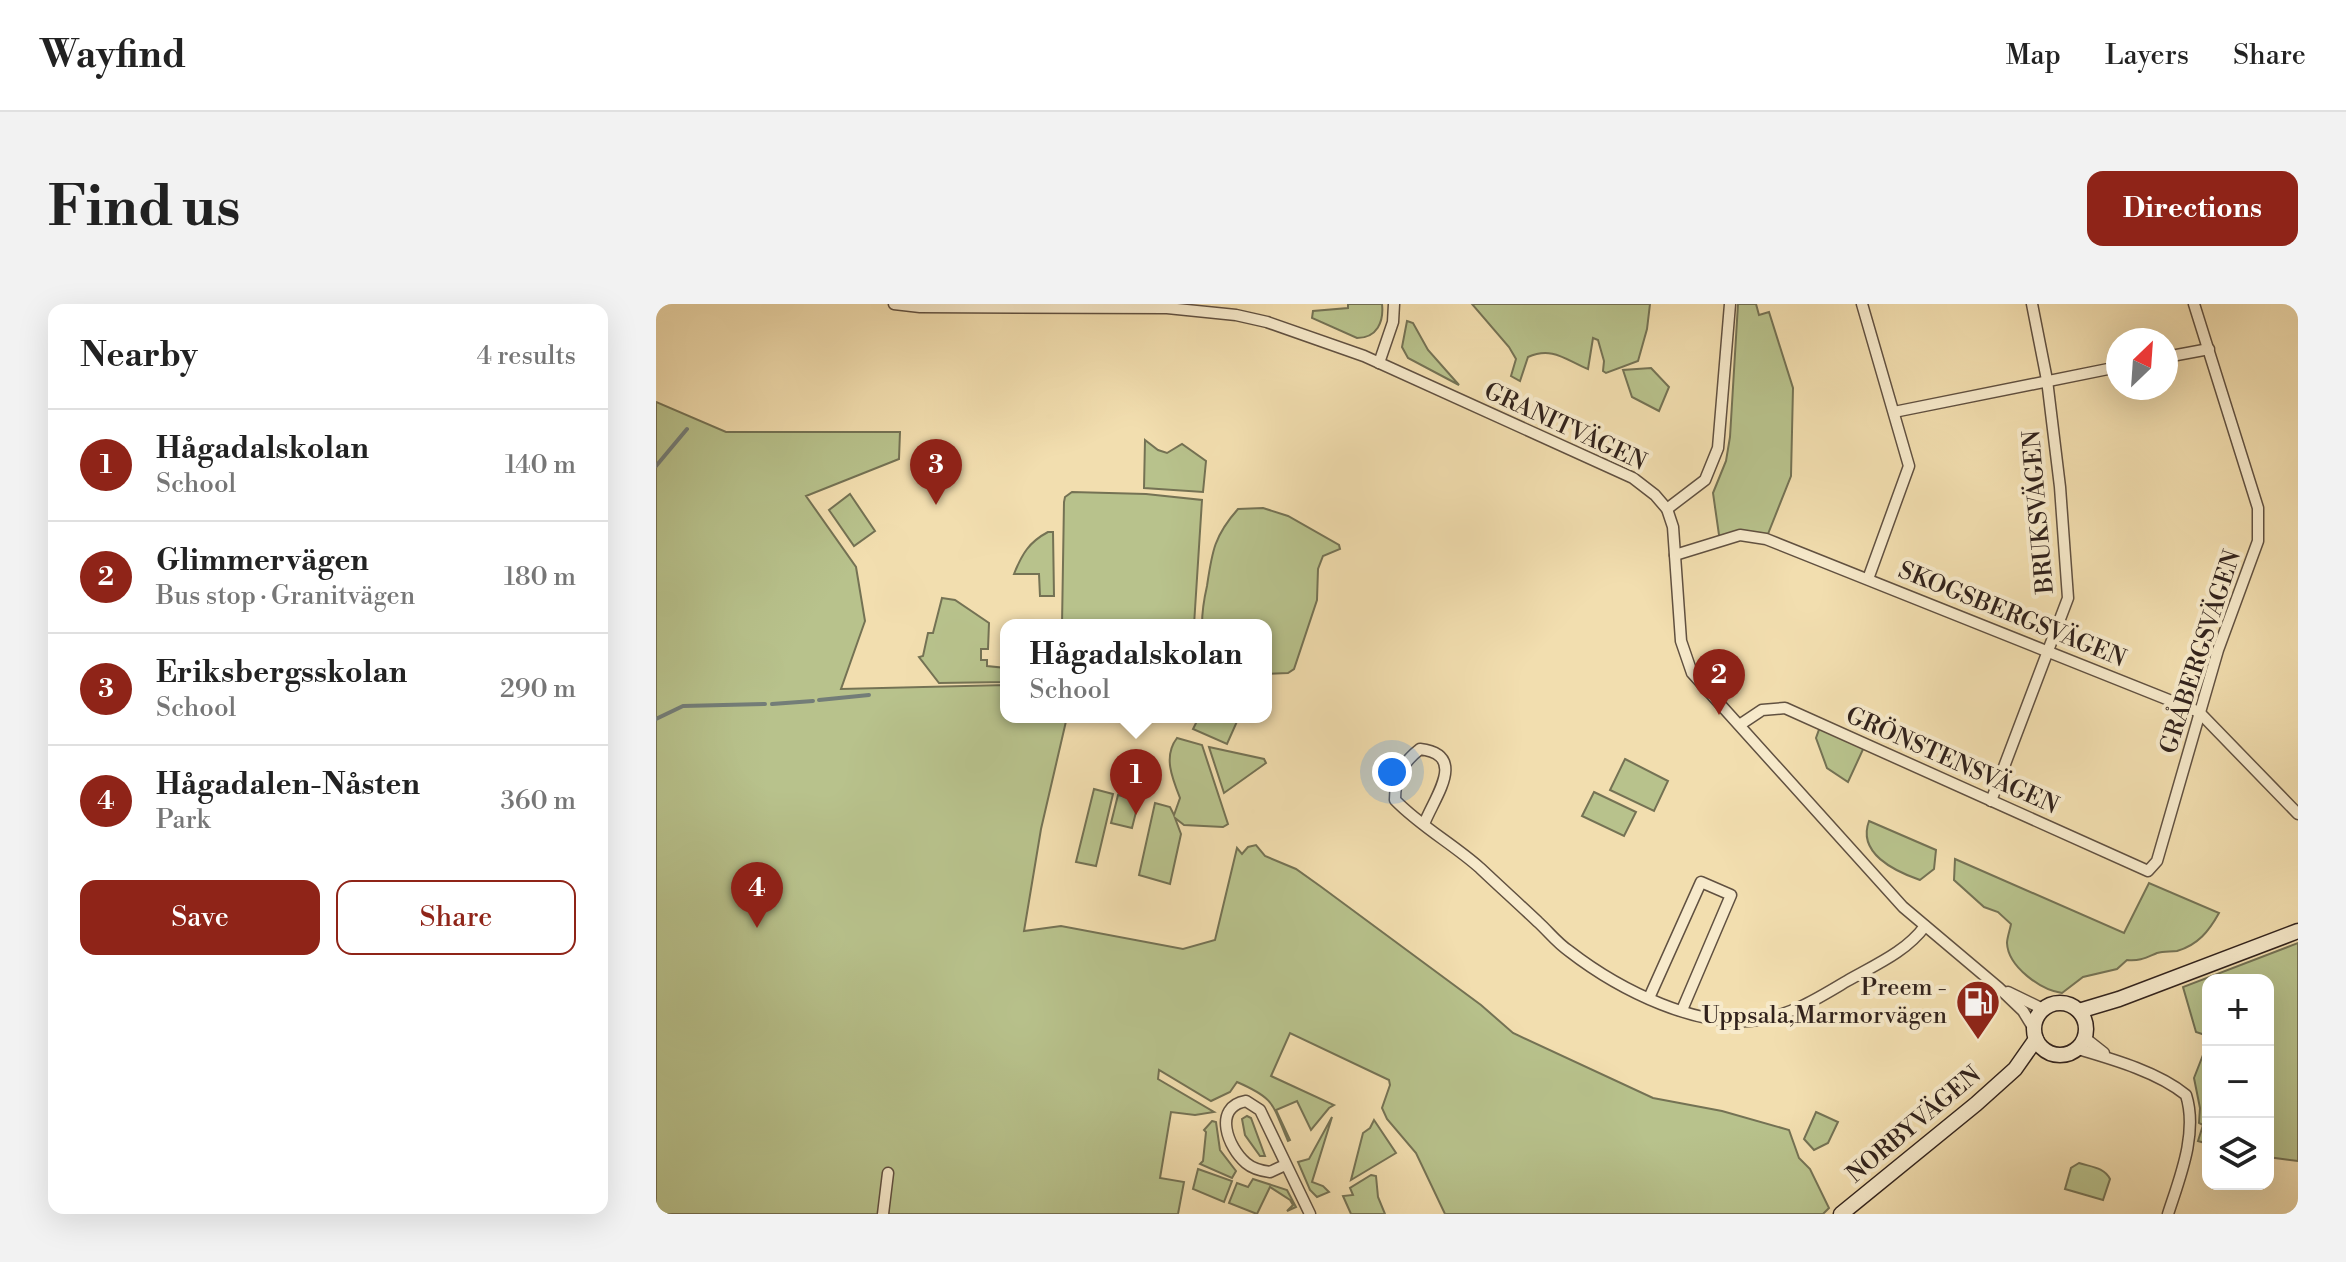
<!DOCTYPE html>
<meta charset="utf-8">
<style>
:root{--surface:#fff;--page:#f2f2f2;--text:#222;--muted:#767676;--line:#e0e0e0;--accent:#8f2418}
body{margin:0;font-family:"Libre Bodoni",serif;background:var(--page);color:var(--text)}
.controls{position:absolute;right:24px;bottom:24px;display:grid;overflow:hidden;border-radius:16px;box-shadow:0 8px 32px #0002}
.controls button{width:72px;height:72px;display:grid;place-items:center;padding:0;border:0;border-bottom:2px solid var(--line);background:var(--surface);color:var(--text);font:40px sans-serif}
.compass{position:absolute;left:1450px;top:24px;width:72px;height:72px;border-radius:50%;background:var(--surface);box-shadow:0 8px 32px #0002;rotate:25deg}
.you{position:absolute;left:736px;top:468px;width:28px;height:28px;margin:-20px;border:6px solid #fff;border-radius:50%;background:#1a73e8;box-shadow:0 0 0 12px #1a73e833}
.badge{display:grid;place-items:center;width:52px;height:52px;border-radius:50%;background:var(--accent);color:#fff;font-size:26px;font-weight:700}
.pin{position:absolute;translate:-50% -66px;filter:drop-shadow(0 2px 4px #0008)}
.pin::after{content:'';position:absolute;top:42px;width:28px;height:24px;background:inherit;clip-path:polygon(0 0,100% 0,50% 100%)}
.popup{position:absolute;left:344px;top:315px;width:272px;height:104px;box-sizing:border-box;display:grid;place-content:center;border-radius:16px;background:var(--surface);filter:drop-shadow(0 2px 6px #0005);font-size:26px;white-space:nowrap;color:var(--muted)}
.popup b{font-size:30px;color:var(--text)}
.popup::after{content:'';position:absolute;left:50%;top:100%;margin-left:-16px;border:16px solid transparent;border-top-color:var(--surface)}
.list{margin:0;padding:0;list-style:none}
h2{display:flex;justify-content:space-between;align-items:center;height:104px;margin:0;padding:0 32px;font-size:34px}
h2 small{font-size:26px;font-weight:400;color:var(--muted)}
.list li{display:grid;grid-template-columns:52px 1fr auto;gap:24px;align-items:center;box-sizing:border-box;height:112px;padding:0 32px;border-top:2px solid var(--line)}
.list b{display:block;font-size:30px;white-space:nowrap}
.list p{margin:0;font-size:26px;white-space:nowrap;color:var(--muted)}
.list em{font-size:26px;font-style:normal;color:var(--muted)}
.actions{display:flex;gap:16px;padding:24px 32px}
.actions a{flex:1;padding:18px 0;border:2px solid var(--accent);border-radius:16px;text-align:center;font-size:28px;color:var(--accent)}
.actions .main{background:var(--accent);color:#fff}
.icon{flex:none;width:44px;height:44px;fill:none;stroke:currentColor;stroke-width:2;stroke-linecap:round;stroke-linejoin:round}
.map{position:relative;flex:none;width:1642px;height:910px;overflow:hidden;border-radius:16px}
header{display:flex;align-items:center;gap:48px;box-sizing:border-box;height:112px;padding:0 40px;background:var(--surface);border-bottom:2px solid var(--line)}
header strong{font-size:38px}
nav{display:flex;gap:44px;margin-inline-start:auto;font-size:28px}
.intro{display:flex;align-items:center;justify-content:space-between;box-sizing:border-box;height:192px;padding:0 48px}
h1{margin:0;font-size:56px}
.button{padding:20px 36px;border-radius:16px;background:var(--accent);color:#fff;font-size:28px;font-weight:700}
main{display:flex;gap:48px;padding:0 48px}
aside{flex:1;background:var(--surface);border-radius:16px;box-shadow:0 8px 32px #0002}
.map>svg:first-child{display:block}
.green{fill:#b8c28c;stroke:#747254;stroke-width:2}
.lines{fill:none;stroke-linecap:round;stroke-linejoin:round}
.stream{stroke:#737d78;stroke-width:4}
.street-casing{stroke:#615141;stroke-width:13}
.secondary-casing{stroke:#31221c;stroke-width:17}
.street{stroke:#f7eacb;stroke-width:10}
.secondary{stroke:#f7eacb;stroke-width:14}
.labels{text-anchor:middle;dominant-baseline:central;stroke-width:8;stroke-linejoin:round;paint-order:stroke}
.street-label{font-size:24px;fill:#31221c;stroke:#f7eacb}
.poi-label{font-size:24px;fill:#31221c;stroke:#f7eacb;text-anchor:end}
</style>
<header>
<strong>Wayfind</strong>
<nav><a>Map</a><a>Layers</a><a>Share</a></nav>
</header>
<div class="intro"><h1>Find us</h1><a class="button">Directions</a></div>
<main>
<aside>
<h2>Nearby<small>4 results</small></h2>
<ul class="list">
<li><span class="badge">1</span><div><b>Hågadalskolan</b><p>School</p></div><em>140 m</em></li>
<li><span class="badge">2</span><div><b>Glimmervägen</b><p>Bus stop · Granitvägen</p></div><em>180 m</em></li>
<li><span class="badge">3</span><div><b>Eriksbergsskolan</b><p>School</p></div><em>290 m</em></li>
<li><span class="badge">4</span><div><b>Hågadalen-Nåsten</b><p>Park</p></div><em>360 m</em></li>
</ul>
<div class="actions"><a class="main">Save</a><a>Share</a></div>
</aside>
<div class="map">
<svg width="1642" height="910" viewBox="0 0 1642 910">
<rect width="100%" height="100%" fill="#f2deaf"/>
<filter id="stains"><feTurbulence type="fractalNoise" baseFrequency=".0025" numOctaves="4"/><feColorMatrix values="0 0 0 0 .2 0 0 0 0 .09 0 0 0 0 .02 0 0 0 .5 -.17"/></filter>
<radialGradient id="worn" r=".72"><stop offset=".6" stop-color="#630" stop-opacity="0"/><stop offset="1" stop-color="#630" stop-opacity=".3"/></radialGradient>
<!-- green -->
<g class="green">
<path d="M692,0h34c2,18 -5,34 -25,34l-45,-20 1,-7 35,-3z"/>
<path d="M816,0h178l-3,25 -9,32 -32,12 -3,-2 1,-10 -6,-21 -5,-2 -5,31c-22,-9 -36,-23 -60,-12l-8,24 -9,-5 5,-17 -7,-12z"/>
<path d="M1082,0h18l3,11 10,-3 24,76 -2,88 -25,63 -26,-4 -20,7 -7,-49 13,-32 4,-24z"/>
<path d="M751,17l6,2 15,27 31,35 -51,-27 -6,-11z"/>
<path d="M995,64l18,19 -10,24 -27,-14 -9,-27z"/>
<path d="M0,98l70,30h174l-1,27 -93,37 50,71 9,54 -24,68 165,-4v32h61l-26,112 -17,102 37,-5 122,23 32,-9 22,-92 5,6 6,-7 8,-2 9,11 31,13 24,17 161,119 32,28 140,65 69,13 67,19 10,28 11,11 19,39 -6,6h-378l-29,-61 -29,-34 -5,-11 8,-23 -1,-5 -99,-47 -19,43 63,29 -5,3 -18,22 -14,-29 -21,9 14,30 -2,1c-16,-37 -12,-42 -51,-59l-7,10 -19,9 -52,-31 -1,9 56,33 -19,3 -24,-3 -11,66 24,4 -6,32h-522z"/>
<path d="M489,136l13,10 9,3 15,-9 24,17 -3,31 -59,-4z"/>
<path d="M416,188l74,2 56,6 -8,125h-132l2,-123 1,-5z"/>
<path d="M194,190l25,37 -21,15 -25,-36z"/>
<path d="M607,204l25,8 51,29 1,4 -17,7 -5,13 -1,31 -23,69 -6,4 -22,1v-49h-64c0,-13 2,-26 5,-39 5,-34 7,-50 31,-77z"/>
<path d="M392,228h5l1,64h-14l-1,-22h-25c8,-20 15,-32 34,-42z"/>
<path d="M286,294l13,2 34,23 -1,26h-7v11h6v6l19,2v14l-67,1 -20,-26 4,-1 5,-23h5z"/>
<path d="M543,413h40l-12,27 -34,-15z"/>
<path d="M1165,420l44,21 -17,37 -21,-14 -11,-30z"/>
<path d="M521,434l25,7 26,79 -5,3 -39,-2 -9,-7 6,16 -11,50 -31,-9 16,-72 15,4 4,8 6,-17c-8,-20 -17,-42 -3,-60z"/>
<path d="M553,443l55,12 2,4 -42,30z"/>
<path d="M969,455l43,22 -14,30 -44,-21z"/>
<path d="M438,485l19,5 -17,72 -20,-4z"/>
<path d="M938,488l42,20 -12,24 -42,-20z"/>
<path d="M462,491l21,5 -7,28 -21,-5z"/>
<path d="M1213,517l67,29 -2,19 -14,11c-26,-9 -63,-27 -51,-59z"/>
<path d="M1299,555l169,74 25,-50 70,30c-10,18 -21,32 -42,38 -6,1 -13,0 -20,2 -12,5 -16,8 -30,7l-10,9 -34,8 -21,16c-21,-3 -54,-26 -55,-50 0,-5 3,-13 4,-19l-13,-12 -14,-5 -30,-27z"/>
<path d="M1642,639v218l-30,-4v-177h-60v56l-12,-4 -13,-45z"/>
<path d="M1552,738v102l-10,-3 5,-16 -4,-2 1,-15 -6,-30z"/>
<path d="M1160,808l22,10 -10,21 -14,7 -10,-11z"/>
<path d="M591,812l4,2 14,38h-5l-15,-21 -3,-16z"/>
<path d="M676,813l-20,65 11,4 6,6 -12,5 -7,-7 -12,-28 11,-3z"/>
<path d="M718,816l22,33 -45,27 12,-47 7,-5z"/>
<path d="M556,817l4,1 4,28 16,21 -4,7 -32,-14 3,-3 3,-29 -2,-2z"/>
<path d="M1423,859c12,4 25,4 31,16l-7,21 -38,-11 6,-21z"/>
<path d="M542,865l34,12 -8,21 -31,-13z"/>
<path d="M715,871l5,1 2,21 7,17h-34l-8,-18 10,-1 -3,-7z"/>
<path d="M597,875l34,11 9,17 -9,4 6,-6 -3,-5 -20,-13 -13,27 -28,-11 8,-20 11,4z"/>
</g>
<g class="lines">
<!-- stream -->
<g class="stream">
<path d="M0,162l31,-37"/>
<path d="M163,396l50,-5"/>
<path d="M116,400l41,-3"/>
<path d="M0,415l27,-13 82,-2"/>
</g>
<!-- street casing -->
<g class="street-casing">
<g id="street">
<path d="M238,0l26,3 247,1 69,7 31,7 97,34 269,122 22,17 12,14 6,18 8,114 11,32 211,234 96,81 24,23 11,18"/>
<path d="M1206,0l47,162 -41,113"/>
<path d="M1510,53l43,-8"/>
<path d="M723,59l14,-41 1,-18"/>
<path d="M1238,108l224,-45"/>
<path d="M1011,205l38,-29 13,-32 12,-144"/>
<path d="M1019,251l65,-20 26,4 433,173 99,102"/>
<path d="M1085,420l21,-14 23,-2 363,163 9,-10 61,-211 40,-109v-33l-64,-204"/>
<path d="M1335,497l77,-203 -8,-111 -13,-107 -15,-76"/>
<path d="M768,520c11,-28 44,-69 -4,-75 -18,14 -25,28 -25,51 25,26 58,44 85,68 19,18 39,36 58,54 10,9 19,21 31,29 49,38 132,81 195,68 31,-6 56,-22 83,-38 28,-16 59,-29 78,-55"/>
<path d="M1352,688l35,17"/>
<path d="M993,694l52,-116 30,13 -49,115"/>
<path d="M1429,734l19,15"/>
<path d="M1422,745c34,10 80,23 108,46 12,38 -6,82 -18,119"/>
<path d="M629,861l-15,7c-8,-1 -17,-3 -24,-9 -18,-15 -34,-56 0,-62l14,9 50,104"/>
<path d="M227,910l5,-41"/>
</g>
</g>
<!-- secondary casing -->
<g class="secondary-casing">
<g id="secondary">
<circle cx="1404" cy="725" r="26"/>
<path d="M1423,707l40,-12 179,-68"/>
<path d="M1185,910l135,-110 39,-35 21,-30"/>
</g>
</g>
<!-- street -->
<use href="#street" class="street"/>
<!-- secondary -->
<use href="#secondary" class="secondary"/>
</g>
<!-- icons -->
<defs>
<g id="fuel-pin" transform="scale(2.3)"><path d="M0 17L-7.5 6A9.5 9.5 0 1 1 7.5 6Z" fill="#8f2418" stroke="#f7eacb"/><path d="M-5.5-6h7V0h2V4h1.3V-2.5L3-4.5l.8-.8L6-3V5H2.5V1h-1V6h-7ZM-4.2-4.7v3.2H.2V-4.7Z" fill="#fff"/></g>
</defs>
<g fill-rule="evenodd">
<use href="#fuel-pin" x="1322" y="698"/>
</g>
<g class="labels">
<!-- street labels -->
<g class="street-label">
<text transform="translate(909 123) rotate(25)">GRANITVÄGEN</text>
<text transform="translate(1383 208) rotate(-95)">BRUKSVÄGEN</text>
<text transform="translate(1356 311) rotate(22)">SKOGSBERGSVÄGEN</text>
<text transform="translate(1545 348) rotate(-72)">GRÅBERGSVÄGEN</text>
<text transform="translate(1296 457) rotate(24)">GRÖNSTENSVÄGEN</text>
<text transform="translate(1258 821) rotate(-40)">NORBYVÄGEN</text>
</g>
<!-- poi labels -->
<g class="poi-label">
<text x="1291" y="684">Preem -<tspan x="1291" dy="28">Uppsala,Marmorvägen</tspan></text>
</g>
</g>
<rect width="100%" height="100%" filter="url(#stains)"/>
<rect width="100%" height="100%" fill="url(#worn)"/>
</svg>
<div class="controls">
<button>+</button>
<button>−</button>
<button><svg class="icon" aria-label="layers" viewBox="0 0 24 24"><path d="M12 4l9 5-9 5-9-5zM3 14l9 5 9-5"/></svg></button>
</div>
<svg class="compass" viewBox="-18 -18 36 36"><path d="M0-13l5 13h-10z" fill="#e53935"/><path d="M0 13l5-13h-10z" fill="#767676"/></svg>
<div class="you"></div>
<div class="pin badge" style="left:480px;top:511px">1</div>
<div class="popup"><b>Hågadalskolan</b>School</div>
<div class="pin badge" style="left:1063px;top:411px">2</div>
<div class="pin badge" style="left:280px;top:201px">3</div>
<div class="pin badge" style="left:101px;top:624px">4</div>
</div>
</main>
